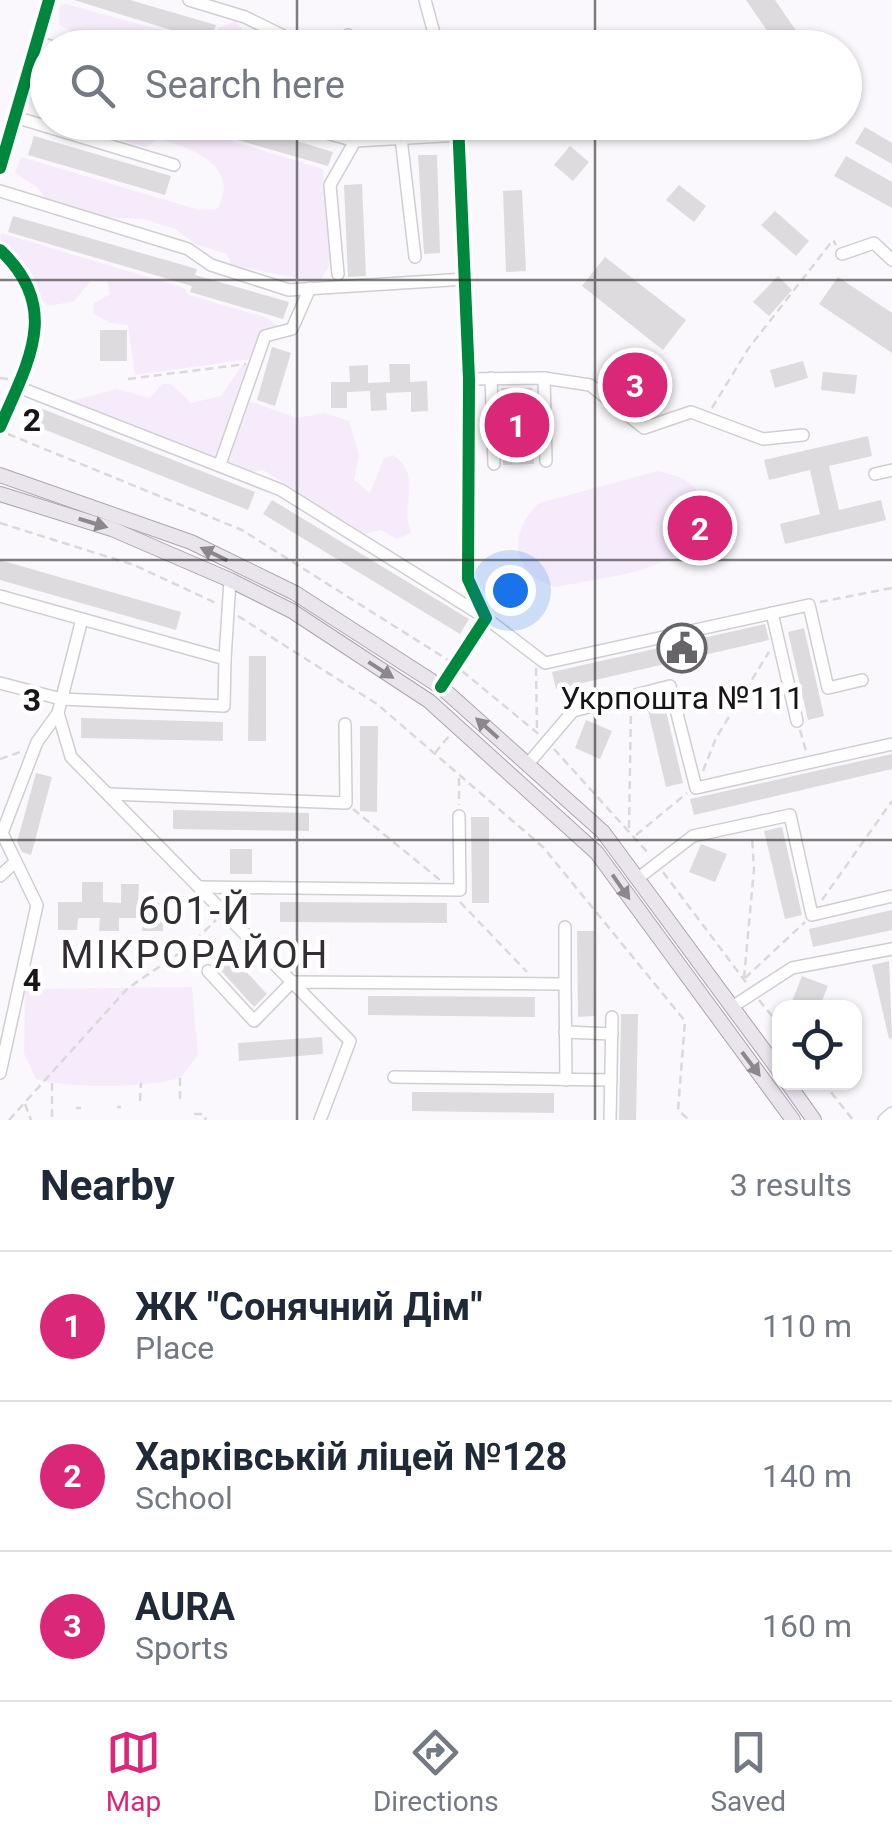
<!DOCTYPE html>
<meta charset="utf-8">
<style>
:root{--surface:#fff;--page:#f6f6f7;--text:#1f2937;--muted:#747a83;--line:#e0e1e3;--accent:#db2777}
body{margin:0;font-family:Roboto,sans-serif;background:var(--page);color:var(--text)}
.controls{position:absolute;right:30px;bottom:30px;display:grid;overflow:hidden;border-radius:20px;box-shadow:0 2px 8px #0004}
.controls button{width:90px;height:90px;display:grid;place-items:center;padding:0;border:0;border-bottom:2px solid var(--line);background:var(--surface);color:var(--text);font:50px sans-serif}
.you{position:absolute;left:510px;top:590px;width:35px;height:35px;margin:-25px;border:8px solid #fff;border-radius:50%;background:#1a73e8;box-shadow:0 0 0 15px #1a73e833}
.badge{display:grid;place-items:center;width:65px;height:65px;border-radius:50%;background:var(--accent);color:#fff;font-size:32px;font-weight:700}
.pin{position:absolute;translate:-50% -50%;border:5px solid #fff;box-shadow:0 2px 10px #0006}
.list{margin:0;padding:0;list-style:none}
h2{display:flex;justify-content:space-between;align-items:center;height:130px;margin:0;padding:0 40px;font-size:42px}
h2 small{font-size:32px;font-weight:400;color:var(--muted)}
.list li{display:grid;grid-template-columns:65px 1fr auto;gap:30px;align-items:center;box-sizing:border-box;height:150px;padding:0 40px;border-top:2px solid var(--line)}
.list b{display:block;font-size:38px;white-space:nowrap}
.list p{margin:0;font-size:32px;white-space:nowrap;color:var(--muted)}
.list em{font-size:32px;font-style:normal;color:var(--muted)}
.icon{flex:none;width:55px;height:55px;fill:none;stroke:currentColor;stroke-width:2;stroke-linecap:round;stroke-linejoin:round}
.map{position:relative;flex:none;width:892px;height:1120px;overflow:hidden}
.search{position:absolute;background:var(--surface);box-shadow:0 2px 8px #0004;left:30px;right:30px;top:30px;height:110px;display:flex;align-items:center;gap:25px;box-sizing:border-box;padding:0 35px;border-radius:55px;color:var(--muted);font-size:38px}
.sheet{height:580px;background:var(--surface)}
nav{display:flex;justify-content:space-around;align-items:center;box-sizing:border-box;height:140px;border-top:2px solid var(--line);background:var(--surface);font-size:28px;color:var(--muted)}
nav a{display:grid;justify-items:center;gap:5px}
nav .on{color:var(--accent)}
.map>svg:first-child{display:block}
.green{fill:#f6ebfb}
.building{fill:#dddbde}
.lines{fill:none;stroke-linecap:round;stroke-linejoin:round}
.minor-casing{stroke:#d0ced1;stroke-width:14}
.major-casing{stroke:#ada3b1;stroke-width:16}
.path{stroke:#dad9da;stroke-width:2.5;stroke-dasharray:8 5;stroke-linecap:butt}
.minor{stroke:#fefeff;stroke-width:11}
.major{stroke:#eae4ed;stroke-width:14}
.cycleway-casing{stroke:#fff;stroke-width:19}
.cycleway{stroke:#00873e;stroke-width:12}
.oneway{fill:#8b878d}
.grid{fill:none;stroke:#171518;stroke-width:2.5;stroke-opacity:0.55}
.labels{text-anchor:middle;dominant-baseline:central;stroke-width:9;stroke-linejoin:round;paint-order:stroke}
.poi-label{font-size:32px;fill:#171518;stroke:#fff}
.quarter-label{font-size:38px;letter-spacing:2.5px;fill:#322e33;stroke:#fff}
.grid-label{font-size:32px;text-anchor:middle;font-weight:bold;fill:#171518;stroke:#fff;stroke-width:9;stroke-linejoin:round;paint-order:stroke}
</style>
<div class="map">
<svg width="892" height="1120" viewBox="0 0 892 1120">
<rect width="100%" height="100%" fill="#faf8fc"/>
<!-- green -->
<g class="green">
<path d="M65,4l148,40 5,-16 17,-7 7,7 -2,19h-149l-13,-3 -4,-12 -15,-7 1,-18z"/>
<path d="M63,123h130l34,10 5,8 91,28 8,94 -12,19 -88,-17 -4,-11 -32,-10 -20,-15 -32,-10 -40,-2 -58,-18 -7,-11 -23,-15 6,-16 178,53 18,-1c25,-42 -25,-62 -59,-70l-13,8z"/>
<path d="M1,233l183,55 5,7 78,23 12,9 -28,32 -116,16 -7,-50 -18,-2 -17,-10 1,-10 16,-9 -3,-13h-16l-17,20 -24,5 -11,-8 -8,-27 -31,-27z"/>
<path d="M251,363l-33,97 -151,-58 50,-13 33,9 12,-14h9l20,19 30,-7 22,-32z"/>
<path d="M252,402l45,16 27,-5 25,8 10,34 -5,25 16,13 14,-35 9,-3c31,22 6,49 18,78l-14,6 -16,-9 -16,4 -102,-64 -12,2 -28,-10 21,-58z"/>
<path d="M658,471c21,5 41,11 45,35 11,64 -102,71 -147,81 -45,-11 -49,-55 -17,-84z"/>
<path d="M192,987l6,68 -18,23c-35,10 -109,11 -144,1l-12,-26 1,-64z"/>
</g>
<!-- building -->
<g class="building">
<path d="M74,0h56l86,25 -6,17z"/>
<path d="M746,0h29l33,48h-29z"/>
<path d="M212,122h21l100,30 -5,14 -94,-27 2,-7z"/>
<path d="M865,127l27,16v21l-37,-21z"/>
<path d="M34,136l137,40 -6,19 -137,-40z"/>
<path d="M570,146l19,16 -16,19 -19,-16z"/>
<path d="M418,155h19l3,98 -16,1z"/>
<path d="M846,156l46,26v26l-58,-32z"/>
<path d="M362,184l4,92 -18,1 -4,-92z"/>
<path d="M679,185l27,21 -12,16 -28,-22z"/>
<path d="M522,190l4,81 -20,1 -3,-81z"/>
<path d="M775,211l34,30 -13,15 -35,-31z"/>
<path d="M13,216l184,53 -2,6 94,27 -6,17 -93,-27 2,-6 -184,-54z"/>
<path d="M605,257l81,63 -23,30 -81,-64z"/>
<path d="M778,276l14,14 -23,26 -16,-14z"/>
<path d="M838,277l54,36v40l-73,-49z"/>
<rect x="100" y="330" width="27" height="31"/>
<path d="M272,347l19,6 -16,53 -18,-6z"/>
<path d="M614,356l12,11 9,-10 18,17 -5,6 15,13 -18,24 -48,-39z"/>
<path d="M803,361l5,17 -33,10 -5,-18z"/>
<path d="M389,364h21v18l17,-1 1,30 -17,1v-20l-25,1 1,17 -16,1 -1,-20 -23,1v16h-16v-26h19l-1,-16 19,-1v18l22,-1z"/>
<path d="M823,372l34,3 -2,19 -34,-4z"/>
<path d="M501,388h31l2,76 -31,1z"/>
<path d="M40,408l215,84 -7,18 -215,-85z"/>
<path d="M868,436l4,20 -43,10 10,44 42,-10 5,20 -101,24 -5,-20 40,-10 -10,-44 -41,10 -5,-20z"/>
<path d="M272,500l197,119 -9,15 -197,-120z"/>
<path d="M0,560l181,52 -5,18 -176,-50z"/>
<path d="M765,624l4,16 -213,49 -4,-17z"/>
<path d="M804,628l20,88 -16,4 -20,-88z"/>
<path d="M249,656h17v85h-18z"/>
<path d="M663,698l20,85 -17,4 -20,-85z"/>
<path d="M81,718l142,4v19l-142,-3z"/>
<path d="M586,720l26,11 -12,28 -25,-11z"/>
<path d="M360,726h18l-1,86 -17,-1z"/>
<path d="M892,754v15l-198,46 -4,-16z"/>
<path d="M36,773l16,4 -21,78 -9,-3 -5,-10z"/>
<path d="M173,810l136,3v18l-136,-2z"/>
<path d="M471,817h18v86h-17z"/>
<path d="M782,827l20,88 -17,4 -21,-88z"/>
<path d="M701,844l26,10 -12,28 -26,-10z"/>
<rect x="230" y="849" width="22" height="25"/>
<path d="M82,882h21v20l18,1v-19h18l-1,18 25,1v28h-21l1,-13h-24v13h-20l1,-13h-22l-1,12h-19v-28h24z"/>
<path d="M280,902l167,1v20l-167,-1z"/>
<path d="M892,910v20l-79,17 -4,-18z"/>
<path d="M577,931h17l1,85 -17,1z"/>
<path d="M229,953l38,41 -13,13 -38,-42z"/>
<path d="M889,961l3,77 -3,1 -17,-74z"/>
<path d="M802,976l26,10 -9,22 -28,-4z"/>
<path d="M368,996l167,1v20l-167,-2z"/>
<path d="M621,1014h17l-2,106h-17z"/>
<path d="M322,1037l1,17 -84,7 -1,-18z"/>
<path d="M412,1092l142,1v20l-142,-2z"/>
</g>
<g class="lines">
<!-- minor casing -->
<g class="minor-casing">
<g id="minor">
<path d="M189,0l56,17 63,31"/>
<path d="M425,0l13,48"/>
<path d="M37,42l19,6"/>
<path d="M344,48l4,-13"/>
<path d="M15,117l159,48"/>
<path d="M288,122l67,19 106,-6"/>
<path d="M401,138l14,119"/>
<path d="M0,168l49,-168"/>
<path d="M0,191l188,58 23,16 78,25 177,-11"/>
<path d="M0,250c62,58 28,112 0,177"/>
<path d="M842,254l32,-11 18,17"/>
<path d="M338,274l-8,-89 25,-44"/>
<path d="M491,378l3,86"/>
<path d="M544,378l2,83"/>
<path d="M469,379l75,-1 46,7 54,43 47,-16 72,27 40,-4"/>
<path d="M18,387l263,103 205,128 59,45 264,-58 19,83 34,-8"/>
<path d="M220,464l45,-128 27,-7 18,-41"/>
<path d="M875,474l17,-4"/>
<path d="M0,596l225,63 5,-79"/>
<path d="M772,613l25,108"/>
<path d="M82,619l-24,94 13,44 279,284 -30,79"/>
<path d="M0,683l61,16 163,7 1,-47"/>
<path d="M441,687l45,-69 -18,-39 1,-200 -11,-257"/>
<path d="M527,765l46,-54 97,-25 26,102 196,-44"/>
<path d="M109,794l237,9 -1,-79"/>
<path d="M0,876l15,-14"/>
<path d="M637,879l56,-43 97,-21 22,100 80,-19"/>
<path d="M200,887l260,3 -1,-74"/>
<path d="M208,971l46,50 38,-39 273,2v-57"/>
<path d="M565,984l1,96"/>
<path d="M732,1007l60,-39 100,-19"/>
<path d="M565,1032l47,2"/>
<path d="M0,1073l37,-168 -35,-72 35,-91 21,-29"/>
<path d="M394,1077l217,3"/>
<path d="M610,1120l2,-103"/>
<path d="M884,1120l8,-7"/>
</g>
</g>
<!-- major casing -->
<g class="major-casing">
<g id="major">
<path d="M0,475l191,67 104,51 146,94 162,145 177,240"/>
<path d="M0,494l112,35 118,51 62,31 137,90 168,152 196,267"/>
<path d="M787,1082l27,38"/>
</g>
</g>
<!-- path -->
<g class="path">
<path d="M0,378l9,1"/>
<path d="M128,379l118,-15"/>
<path d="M712,408l36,-59 85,-109 3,5"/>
<path d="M8,434l234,96 206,130"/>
<path d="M0,523l134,42 84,39"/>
<path d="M820,602l72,-14"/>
<path d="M238,616l139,88 166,143 142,174 -7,89 11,10"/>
<path d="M536,668l1,62"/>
<path d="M462,671l79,65"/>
<path d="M800,730l6,21"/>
<path d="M554,749l95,105"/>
<path d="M435,753l14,-17"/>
<path d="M0,759l20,-7"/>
<path d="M703,771l13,-33 53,-86"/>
<path d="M459,778v27"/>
<path d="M353,809l87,71"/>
<path d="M629,828l2,-121"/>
<path d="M636,835l51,-42"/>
<path d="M663,872l85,113"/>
<path d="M822,900l70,-99"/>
<path d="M460,902l67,70"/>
<path d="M744,978l10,-109 -2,-33"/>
<path d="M745,978l60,-56"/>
<path d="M759,1000l21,26"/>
<path d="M180,1078v25"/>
<path d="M823,1082l30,38"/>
<path d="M52,1083v37"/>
<path d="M140,1101l1,-18"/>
<path d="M25,1104l6,16"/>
<path d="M117,1107h4"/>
<path d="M76,1108h5"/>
<path d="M194,1114h9l3,6"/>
<path d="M9,1120l119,-132 59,-40 29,-28"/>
</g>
<!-- minor -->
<use href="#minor" class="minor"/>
<!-- major -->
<use href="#major" class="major"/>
<!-- cycleway casing -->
<g class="cycleway-casing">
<g id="cycleway">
<path d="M0,168l49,-168"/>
<path d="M0,250c62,58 28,112 0,177"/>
<path d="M441,687l45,-69 -18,-39 1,-200 -11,-257"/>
</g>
</g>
<!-- cycleway -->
<use href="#cycleway" class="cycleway"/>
</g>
<!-- one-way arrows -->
<defs><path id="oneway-solid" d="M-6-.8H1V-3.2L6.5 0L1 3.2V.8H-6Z" transform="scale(2.5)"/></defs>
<g class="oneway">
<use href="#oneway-solid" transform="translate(93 523) rotate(17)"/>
<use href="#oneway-solid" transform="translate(214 554) rotate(-154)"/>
<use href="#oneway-solid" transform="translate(381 670) rotate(33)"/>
<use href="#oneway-solid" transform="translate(487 728) rotate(-138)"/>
<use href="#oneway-solid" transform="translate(621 887) rotate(55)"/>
<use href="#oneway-solid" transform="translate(751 1064) rotate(53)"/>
</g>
<!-- grid -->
<path class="grid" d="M297,0v48M595,0v48M297,122v998M595,122v998M0,280h892M0,560h892M0,840h892"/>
<!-- icons -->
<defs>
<g id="civic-ring" transform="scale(2.5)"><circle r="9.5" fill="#fff" stroke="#666468" stroke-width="1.5"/><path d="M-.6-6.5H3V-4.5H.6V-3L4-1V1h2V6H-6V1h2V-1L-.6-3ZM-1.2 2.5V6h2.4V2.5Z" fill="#666468"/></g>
</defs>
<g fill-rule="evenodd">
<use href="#civic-ring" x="682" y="648"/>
</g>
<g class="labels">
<!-- poi labels -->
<g class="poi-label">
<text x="682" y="698">Укрпошта №111</text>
</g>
<!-- quarter labels -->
<g class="quarter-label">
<text x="195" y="911">601-Й<tspan x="195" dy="44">МІКРОРАЙОН</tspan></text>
</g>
</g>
<g class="grid-label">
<text x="32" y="431">2</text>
<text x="32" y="711">3</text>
<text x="32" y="991">4</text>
</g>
</svg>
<div class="controls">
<button><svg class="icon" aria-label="locate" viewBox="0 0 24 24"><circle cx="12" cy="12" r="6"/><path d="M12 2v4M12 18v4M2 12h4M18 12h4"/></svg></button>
</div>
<div class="you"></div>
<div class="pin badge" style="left:517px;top:425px">1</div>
<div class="pin badge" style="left:700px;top:528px">2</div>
<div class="pin badge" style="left:635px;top:385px">3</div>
<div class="search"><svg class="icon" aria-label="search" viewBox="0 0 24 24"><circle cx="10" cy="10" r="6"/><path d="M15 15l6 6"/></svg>Search here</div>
</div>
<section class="sheet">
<h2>Nearby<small>3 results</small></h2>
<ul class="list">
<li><span class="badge">1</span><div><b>ЖК &quot;Сонячний Дім&quot;</b><p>Place</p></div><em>110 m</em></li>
<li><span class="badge">2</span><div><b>Харківській ліцей №128</b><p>School</p></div><em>140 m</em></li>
<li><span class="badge">3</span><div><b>AURA</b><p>Sports</p></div><em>160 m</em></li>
</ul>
</section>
<nav>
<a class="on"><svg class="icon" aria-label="map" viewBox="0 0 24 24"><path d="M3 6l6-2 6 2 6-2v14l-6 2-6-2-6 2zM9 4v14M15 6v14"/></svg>Map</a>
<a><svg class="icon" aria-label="directions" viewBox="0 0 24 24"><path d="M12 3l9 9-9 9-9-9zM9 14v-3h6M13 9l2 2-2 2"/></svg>Directions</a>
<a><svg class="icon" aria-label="saved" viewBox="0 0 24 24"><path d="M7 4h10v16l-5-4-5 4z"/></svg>Saved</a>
</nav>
